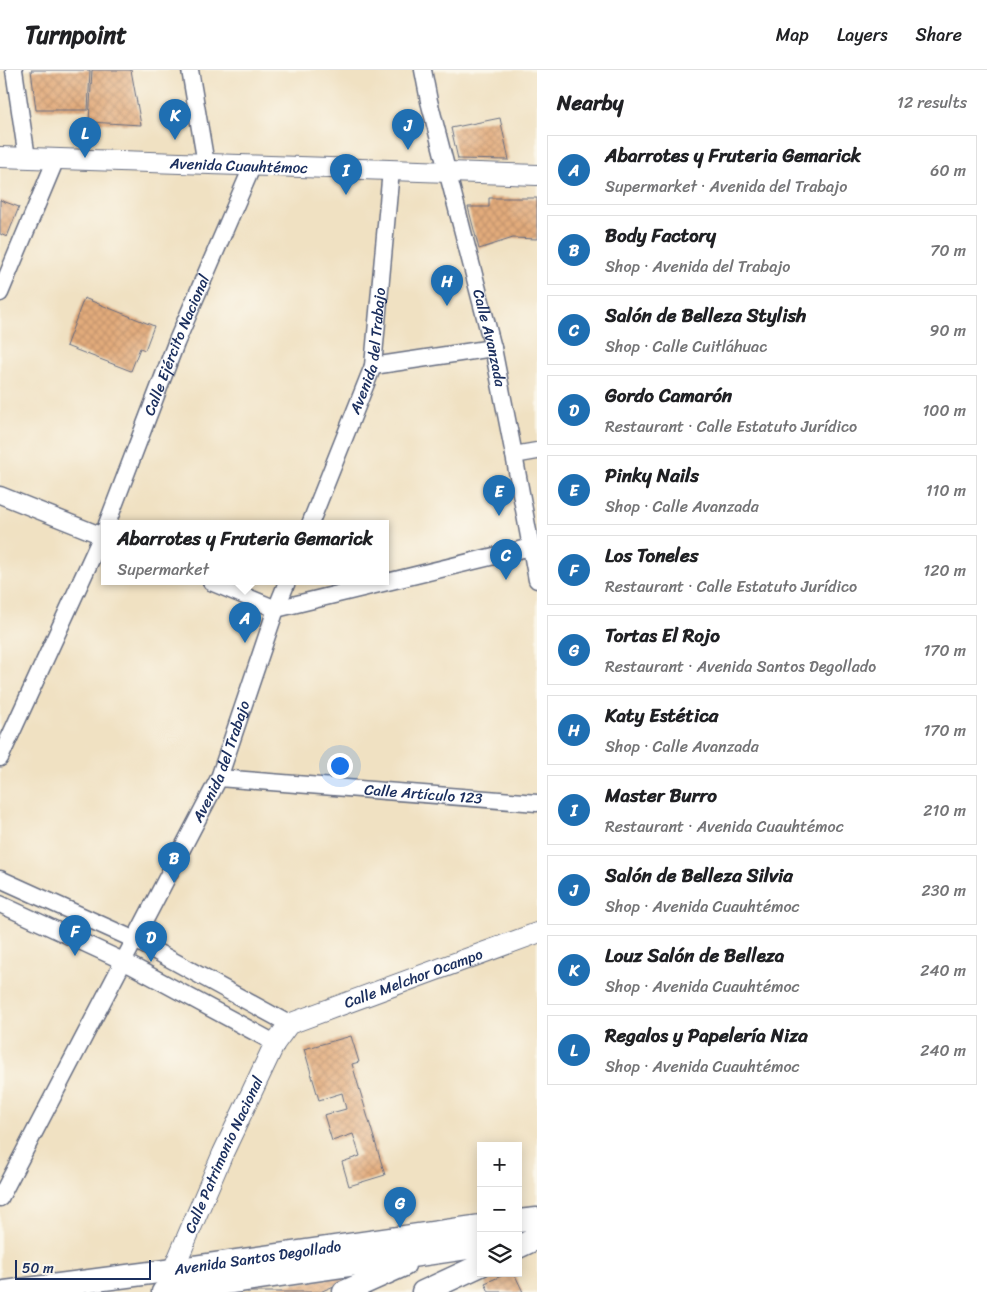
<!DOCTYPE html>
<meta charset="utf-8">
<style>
:root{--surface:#fff;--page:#f2f2f2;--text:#202124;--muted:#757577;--line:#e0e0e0;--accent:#1f6fb2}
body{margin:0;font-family:Sriracha,sans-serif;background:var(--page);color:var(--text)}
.controls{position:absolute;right:15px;bottom:15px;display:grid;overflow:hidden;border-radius:0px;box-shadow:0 2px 12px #0003}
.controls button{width:45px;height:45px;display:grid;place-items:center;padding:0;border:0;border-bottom:1px solid var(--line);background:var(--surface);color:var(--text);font:25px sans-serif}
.scale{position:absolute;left:15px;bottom:12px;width:136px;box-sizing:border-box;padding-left:5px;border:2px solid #1b2f5e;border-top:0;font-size:14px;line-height:18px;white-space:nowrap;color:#1b2f5e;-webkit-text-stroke:4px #fbf7ec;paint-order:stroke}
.you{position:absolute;left:339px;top:695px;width:18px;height:18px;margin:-12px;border:4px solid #fff;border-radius:50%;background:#1a73e8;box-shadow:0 0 0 8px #1a73e833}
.badge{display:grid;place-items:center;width:32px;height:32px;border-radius:50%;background:var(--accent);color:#fff;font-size:16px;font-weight:700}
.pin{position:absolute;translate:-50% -41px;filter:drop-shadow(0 1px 2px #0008)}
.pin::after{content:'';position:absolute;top:26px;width:18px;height:15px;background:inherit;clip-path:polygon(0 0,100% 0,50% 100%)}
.popup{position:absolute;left:101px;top:450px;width:288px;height:65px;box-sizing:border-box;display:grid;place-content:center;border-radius:0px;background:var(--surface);filter:drop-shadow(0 1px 4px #0005);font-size:16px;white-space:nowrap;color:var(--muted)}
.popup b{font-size:19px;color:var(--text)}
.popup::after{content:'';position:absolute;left:50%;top:100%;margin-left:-10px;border:10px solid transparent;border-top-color:var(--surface)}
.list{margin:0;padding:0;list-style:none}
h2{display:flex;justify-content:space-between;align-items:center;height:65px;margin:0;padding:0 20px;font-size:21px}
h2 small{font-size:16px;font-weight:400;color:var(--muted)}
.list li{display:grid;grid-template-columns:32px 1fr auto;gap:15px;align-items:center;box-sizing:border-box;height:70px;margin:0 10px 10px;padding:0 10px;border:1px solid var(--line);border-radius:0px}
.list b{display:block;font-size:19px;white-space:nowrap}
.list p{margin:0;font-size:16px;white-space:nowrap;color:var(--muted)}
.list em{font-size:16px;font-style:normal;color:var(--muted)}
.icon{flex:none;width:28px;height:28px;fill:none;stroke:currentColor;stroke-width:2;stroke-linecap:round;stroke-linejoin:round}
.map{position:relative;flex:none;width:537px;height:1222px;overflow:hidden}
header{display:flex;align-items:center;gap:30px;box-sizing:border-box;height:70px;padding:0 25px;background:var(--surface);border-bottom:1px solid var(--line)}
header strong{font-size:24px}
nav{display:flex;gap:28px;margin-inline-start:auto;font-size:18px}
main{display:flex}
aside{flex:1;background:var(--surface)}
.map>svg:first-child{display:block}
.building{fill:url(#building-cross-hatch)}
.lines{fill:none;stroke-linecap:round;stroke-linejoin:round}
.minor-casing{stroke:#666d81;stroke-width:19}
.tertiary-casing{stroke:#666d81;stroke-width:22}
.secondary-casing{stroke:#666d81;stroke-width:25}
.minor{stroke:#fff;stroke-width:16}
.tertiary{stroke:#fff;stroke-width:20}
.secondary{stroke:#fff;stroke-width:22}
.labels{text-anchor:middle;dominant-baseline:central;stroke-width:4.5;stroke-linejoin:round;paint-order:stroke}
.street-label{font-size:15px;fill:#1b2f5e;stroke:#fbf7ec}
</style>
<header>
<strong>Turnpoint</strong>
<nav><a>Map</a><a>Layers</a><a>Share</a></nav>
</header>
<main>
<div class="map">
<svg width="537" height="1222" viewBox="0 0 537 1222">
<defs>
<pattern id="building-cross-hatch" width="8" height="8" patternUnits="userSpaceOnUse" patternTransform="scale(1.25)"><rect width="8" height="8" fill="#e2ab7b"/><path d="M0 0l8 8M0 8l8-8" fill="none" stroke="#c1936d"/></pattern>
</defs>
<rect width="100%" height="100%" fill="#fbf7ec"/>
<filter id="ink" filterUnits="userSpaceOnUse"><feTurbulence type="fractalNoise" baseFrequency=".02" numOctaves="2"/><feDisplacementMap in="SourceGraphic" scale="10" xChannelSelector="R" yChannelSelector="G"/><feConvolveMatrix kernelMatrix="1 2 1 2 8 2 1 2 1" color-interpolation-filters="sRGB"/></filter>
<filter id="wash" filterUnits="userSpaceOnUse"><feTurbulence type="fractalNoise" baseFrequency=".0096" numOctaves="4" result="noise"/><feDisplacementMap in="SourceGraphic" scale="20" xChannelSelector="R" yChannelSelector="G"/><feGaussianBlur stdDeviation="1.12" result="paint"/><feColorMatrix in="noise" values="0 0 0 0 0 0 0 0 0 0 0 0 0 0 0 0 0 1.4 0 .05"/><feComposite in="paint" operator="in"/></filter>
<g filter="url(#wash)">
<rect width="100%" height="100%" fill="#f0e1c2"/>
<g id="blocks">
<!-- building -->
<g class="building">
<path d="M31,0h59l-2,40h-52z"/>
<path d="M92,0h39l10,55 -52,-3z"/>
<path d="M500,48l9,42 -51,-1 -7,-31z"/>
<path d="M489,128h48v41l-24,-1 -34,11 -11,-42h21z"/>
<path d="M0,130l19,7 -12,30 -7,-3z"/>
<path d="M84,228l70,28 -9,24 -5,-2 -9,23 -65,-25z"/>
<path d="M351,966l8,26 -7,2 33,111 -36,11 -7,-24 18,-6 -7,-22 -21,7 -8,-26 22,-6 -4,-16 -23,7 -15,-51z"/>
<path d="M364,1203l-44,19h-73v-1z"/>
<path d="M508,1203h6l9,19h-34l-4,-9z"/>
</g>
</g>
</g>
<g filter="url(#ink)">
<use href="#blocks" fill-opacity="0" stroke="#666d81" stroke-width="1"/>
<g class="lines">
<!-- minor casing -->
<g class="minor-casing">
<g id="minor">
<path d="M14,0l13,88"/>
<path d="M190,0l16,94"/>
<path id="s1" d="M423,0l6,31 64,247 21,107 23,125"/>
<path d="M0,223l56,-134"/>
<path d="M373,296l120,-18"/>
<path d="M514,385l23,-4"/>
<path d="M0,425l105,42"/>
<path id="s2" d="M107,454l69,-181 76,-176"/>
<path id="s3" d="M310,454l63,-158 18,-196"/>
<path d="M211,512l65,27 255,-62"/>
<path d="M0,688l105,-229"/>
<path id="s4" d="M219,708l318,25"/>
<path d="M0,809l135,61 154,84"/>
<path d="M0,834l123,57 152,82"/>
<path id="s5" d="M0,1128l219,-420 57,-169 11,-27"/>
</g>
</g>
<!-- tertiary casing -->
<g class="tertiary-casing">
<g id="tertiary">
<path id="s6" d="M0,87c179,7 358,13 537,18"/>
<path id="s7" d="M174,1213l-1,-13 50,-117 52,-110 14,-19 248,-91"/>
</g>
</g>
<!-- secondary casing -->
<g class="secondary-casing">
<g id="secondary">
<path d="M518,1151l19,-2"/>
<path d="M518,1177l19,-9"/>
<path id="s8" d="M5,1222l168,-22 308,-44"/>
<path d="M163,1222l318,-46"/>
<path d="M344,1222l60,-27"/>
<path d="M423,1222l58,-27"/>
</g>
</g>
<!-- minor -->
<use href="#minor" class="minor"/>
<!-- tertiary -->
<use href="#tertiary" class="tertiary"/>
<!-- secondary -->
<use href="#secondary" class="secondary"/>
</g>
</g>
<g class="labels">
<!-- street labels -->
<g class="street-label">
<text stroke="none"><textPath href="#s6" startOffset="239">Avenida Cuauhtémoc</textPath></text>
<text stroke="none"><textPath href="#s1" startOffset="276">Calle Avanzada</textPath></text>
<text stroke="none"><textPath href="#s2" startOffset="192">Calle Ejército Nacional</textPath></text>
<text stroke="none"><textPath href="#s3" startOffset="184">Avenida del Trabajo</textPath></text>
<text stroke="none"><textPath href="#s5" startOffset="490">Avenida del Trabajo</textPath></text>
<text stroke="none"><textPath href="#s4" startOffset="205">Calle Artículo 123</textPath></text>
<text stroke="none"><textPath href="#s7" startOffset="418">Calle Melchor Ocampo</textPath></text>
<text stroke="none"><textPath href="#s7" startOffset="139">Calle Patrimonio Nacional</textPath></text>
<text stroke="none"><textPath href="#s8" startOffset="255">Avenida Santos Degollado</textPath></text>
</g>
</g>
</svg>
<div class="controls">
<button>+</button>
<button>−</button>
<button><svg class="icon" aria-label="layers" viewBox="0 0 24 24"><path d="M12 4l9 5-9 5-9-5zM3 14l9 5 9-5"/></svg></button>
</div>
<div class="scale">50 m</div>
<div class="you"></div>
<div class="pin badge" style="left:245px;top:573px">A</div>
<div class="popup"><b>Abarrotes y Fruteria Gemarick</b>Supermarket</div>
<div class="pin badge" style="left:174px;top:813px">B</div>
<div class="pin badge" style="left:506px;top:510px">C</div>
<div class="pin badge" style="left:151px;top:892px">D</div>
<div class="pin badge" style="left:499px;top:446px">E</div>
<div class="pin badge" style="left:75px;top:886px">F</div>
<div class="pin badge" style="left:400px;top:1158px">G</div>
<div class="pin badge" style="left:447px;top:236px">H</div>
<div class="pin badge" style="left:346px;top:125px">I</div>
<div class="pin badge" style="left:408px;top:80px">J</div>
<div class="pin badge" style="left:175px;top:70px">K</div>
<div class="pin badge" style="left:85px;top:88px">L</div>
</div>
<aside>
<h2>Nearby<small>12 results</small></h2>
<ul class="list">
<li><span class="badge">A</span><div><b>Abarrotes y Fruteria Gemarick</b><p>Supermarket · Avenida del Trabajo</p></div><em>60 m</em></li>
<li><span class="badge">B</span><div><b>Body Factory</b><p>Shop · Avenida del Trabajo</p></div><em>70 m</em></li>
<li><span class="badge">C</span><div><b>Salón de Belleza Stylish</b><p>Shop · Calle Cuitláhuac</p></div><em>90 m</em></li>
<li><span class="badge">D</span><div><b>Gordo Camarón</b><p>Restaurant · Calle Estatuto Jurídico</p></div><em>100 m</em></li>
<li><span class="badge">E</span><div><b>Pinky Nails</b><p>Shop · Calle Avanzada</p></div><em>110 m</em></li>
<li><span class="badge">F</span><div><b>Los Toneles</b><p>Restaurant · Calle Estatuto Jurídico</p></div><em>120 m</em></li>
<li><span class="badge">G</span><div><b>Tortas El Rojo</b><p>Restaurant · Avenida Santos Degollado</p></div><em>170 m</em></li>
<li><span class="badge">H</span><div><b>Katy Estética</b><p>Shop · Calle Avanzada</p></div><em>170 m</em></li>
<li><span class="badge">I</span><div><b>Master Burro</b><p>Restaurant · Avenida Cuauhtémoc</p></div><em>210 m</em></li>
<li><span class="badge">J</span><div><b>Salón de Belleza Silvia</b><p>Shop · Avenida Cuauhtémoc</p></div><em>230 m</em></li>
<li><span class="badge">K</span><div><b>Louz Salón de Belleza</b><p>Shop · Avenida Cuauhtémoc</p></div><em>240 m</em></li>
<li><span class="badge">L</span><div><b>Regalos y Papelería Niza</b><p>Shop · Avenida Cuauhtémoc</p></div><em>240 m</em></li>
</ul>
</aside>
</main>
